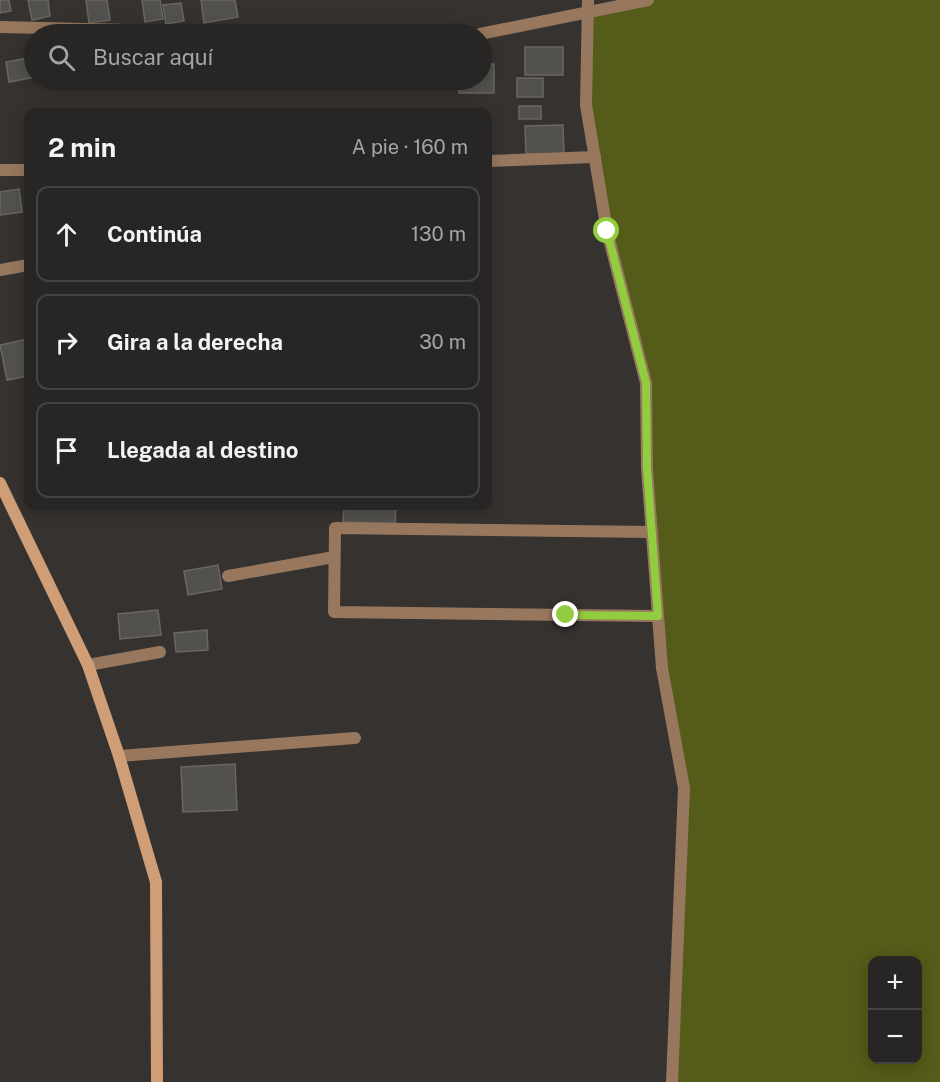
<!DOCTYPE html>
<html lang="es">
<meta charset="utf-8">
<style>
:root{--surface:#282624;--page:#302e2c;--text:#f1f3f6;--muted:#a5a5a6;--line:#444341}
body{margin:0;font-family:"Public Sans",sans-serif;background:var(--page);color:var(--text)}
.controls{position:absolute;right:18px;bottom:18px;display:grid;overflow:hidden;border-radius:12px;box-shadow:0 3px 15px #0003}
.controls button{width:54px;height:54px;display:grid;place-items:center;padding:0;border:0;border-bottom:2px solid var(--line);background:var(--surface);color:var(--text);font:30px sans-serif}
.stop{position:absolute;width:18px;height:18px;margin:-14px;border:4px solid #92cd3f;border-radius:50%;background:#fff}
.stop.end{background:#92cd3f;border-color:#fff;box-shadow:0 2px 6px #0008}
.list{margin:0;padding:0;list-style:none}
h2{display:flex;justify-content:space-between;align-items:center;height:78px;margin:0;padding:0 24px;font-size:26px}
h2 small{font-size:20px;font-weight:400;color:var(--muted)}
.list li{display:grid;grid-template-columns:39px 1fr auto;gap:18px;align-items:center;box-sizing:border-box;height:96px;margin:0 12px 12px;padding:0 12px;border:2px solid var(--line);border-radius:12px}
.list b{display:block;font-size:22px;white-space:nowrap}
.list em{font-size:20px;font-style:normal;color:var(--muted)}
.icon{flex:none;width:33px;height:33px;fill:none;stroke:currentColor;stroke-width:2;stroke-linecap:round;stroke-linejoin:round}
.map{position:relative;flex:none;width:940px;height:1082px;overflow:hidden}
.search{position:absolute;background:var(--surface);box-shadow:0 3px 15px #0003;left:24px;top:24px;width:468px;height:66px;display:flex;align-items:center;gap:15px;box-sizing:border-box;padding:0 21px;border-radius:33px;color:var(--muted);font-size:22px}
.panel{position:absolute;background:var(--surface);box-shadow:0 3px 15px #0003;left:24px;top:108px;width:468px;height:402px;border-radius:12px}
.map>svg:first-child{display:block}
.green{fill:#555b18;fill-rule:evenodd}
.building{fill:#53514e;stroke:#696763;stroke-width:1.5}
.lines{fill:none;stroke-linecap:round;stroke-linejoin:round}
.street{stroke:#97785f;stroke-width:12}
.secondary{stroke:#d09e76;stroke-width:12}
.route{stroke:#92cd3f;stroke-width:8}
</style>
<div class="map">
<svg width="940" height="1082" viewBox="0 0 940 1082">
<rect width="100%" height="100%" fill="#353230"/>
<!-- green -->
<path class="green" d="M648,0h292v1082h-268l12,-294 -22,-120 -16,-285 -39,-152 -21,-126 1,-91zM872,960h46v100h-46z"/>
<!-- building -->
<g class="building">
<path d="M0,0h9l2,11 -11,2z"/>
<path d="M28,0h20l2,16 -18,4z"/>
<path d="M86,0h21l3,20 -21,3z"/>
<path d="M142,0h18l3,19 -18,3z"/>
<path d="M201,0h34l3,17 -34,6z"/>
<path d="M181,3l3,18 -18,3 -3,-19z"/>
<rect x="525" y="47" width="38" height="28"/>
<path d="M28,58l3,20 -22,4 -3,-20z"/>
<path d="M482,64h12v29h-35v-13h23z"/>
<rect x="517" y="78" width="26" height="19"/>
<rect x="519" y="106" width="22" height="13"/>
<path d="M563,125l1,29h-38l-1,-28z"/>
<path d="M19,189l3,23 -22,3v-23z"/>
<path d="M28,339v37l-21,4 -7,-35z"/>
<path d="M344,506h52l-1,18 -52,-2z"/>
<path d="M218,565l4,24 -34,6 -4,-24z"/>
<path d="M158,610l3,25 -41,4 -2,-25z"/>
<path d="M207,630l1,20 -32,2 -2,-19z"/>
<path d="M235,764l2,46 -54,2 -2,-45z"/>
</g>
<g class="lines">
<!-- street -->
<g class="street">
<path d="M588,0l-2,105 21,126 39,152 1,86 15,199 22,120 -12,294"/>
<path d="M0,27l293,7"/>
<path d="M480,34l168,-34"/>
<path d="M488,161l107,-4"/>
<path d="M0,170h28"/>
<path d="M0,270l28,-5"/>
<path d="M652,532l-317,-4 -1,84 324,4"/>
<path d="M228,576l106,-19"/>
<path d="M88,665l72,-13"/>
<path d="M119,756l236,-18"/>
</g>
<!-- secondary -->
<path class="secondary" d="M0,483l88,182 31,91 37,126 1,200"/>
</g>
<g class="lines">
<!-- route -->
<path class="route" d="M566,615l92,1 -11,-147 -1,-86 -39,-152"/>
</g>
</svg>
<div class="controls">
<button>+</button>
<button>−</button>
</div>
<div class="stop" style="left:607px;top:231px"></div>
<div class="stop end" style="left:566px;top:615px"></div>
<div class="search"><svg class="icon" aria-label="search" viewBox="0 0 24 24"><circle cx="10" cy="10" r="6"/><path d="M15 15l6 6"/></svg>Buscar aquí</div>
<section class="panel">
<h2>2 min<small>A pie · 160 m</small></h2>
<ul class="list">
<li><svg class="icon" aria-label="ahead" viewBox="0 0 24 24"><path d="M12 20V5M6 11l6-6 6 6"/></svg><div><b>Continúa</b></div><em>130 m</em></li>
<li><svg class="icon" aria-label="right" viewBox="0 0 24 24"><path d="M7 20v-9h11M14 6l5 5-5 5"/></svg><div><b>Gira a la derecha</b></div><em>30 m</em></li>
<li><svg class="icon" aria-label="arrive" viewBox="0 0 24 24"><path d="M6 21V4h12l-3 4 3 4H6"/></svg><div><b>Llegada al destino</b></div></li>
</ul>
</section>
</div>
